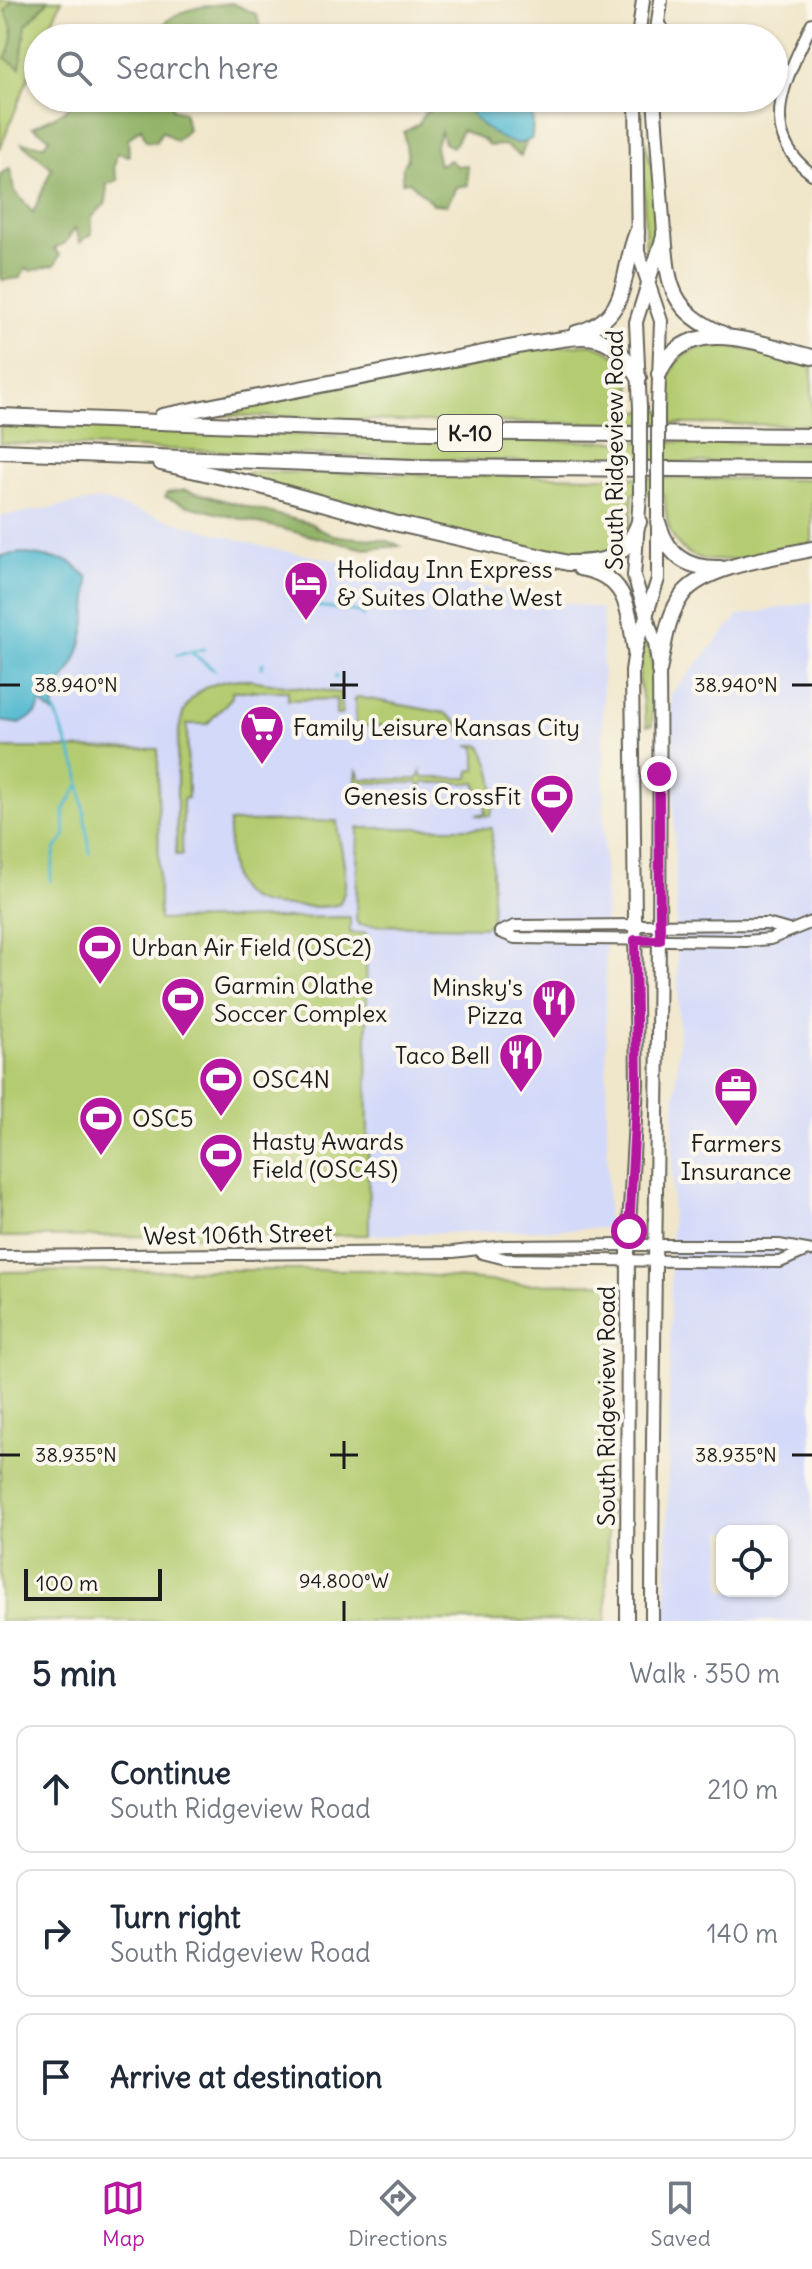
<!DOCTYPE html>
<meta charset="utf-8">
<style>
:root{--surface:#fff;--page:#f2f2f3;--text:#1f2937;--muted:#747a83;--line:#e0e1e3;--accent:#b5179e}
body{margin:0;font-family:Delius,sans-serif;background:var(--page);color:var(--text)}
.controls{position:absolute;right:24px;bottom:24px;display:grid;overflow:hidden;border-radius:16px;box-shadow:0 2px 6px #0004}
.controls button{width:72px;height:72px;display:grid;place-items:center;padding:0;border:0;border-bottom:2px solid var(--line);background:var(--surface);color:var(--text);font:40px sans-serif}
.scale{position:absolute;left:24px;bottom:20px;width:138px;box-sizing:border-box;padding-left:8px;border:4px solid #1c1c1c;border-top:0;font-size:22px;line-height:28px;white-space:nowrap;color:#1c1c1c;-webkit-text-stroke:6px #fbf7ec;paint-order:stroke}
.stop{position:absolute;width:24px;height:24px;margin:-18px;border:6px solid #b5179e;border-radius:50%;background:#fff}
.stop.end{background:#b5179e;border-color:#fff;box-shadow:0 2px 8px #0008}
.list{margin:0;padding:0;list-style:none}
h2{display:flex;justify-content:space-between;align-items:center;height:104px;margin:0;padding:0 32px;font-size:34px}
h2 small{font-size:26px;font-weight:400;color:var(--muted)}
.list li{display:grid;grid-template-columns:52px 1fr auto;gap:24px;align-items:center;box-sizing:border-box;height:128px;margin:0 16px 16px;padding:0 16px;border:2px solid var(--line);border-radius:16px}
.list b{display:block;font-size:30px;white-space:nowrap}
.list p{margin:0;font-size:26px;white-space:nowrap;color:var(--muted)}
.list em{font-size:26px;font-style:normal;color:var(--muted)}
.icon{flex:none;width:44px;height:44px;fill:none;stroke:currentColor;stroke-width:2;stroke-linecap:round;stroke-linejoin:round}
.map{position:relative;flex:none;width:812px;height:1621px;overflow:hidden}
.search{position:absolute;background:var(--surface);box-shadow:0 2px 6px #0004;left:24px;right:24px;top:24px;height:88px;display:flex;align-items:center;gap:20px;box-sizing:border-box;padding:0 28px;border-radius:44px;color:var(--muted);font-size:30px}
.sheet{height:536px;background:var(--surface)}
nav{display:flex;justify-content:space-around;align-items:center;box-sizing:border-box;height:112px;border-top:2px solid var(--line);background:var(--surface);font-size:22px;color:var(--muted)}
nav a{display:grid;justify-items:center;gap:4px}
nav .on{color:var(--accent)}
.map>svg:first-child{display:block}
.built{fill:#d3d9f9;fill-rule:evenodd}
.green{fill:#b4cc71;stroke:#687446;stroke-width:2}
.forest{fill:#8fb063;stroke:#566640;stroke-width:2}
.water{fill:#52b9d0;stroke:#376a76;stroke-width:2}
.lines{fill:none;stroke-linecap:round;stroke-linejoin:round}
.stream{stroke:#52b9d0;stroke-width:3}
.minor-casing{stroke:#666359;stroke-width:14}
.major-casing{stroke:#666359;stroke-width:16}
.highway-casing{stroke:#666359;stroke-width:18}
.minor{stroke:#fff;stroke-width:10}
.major{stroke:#fff;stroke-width:12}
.highway{stroke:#fff;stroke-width:14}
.major-bridge-casing{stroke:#666359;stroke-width:16;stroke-linecap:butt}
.major-bridge{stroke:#fff;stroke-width:12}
.route{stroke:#b5179e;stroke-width:10}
.ticks{fill:none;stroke:#1c1c1c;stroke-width:3}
.labels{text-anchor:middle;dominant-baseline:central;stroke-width:8;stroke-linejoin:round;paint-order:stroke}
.shield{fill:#fbf7ec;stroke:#5f5e5a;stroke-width:2}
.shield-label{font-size:22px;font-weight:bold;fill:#1c1c1c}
.street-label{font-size:24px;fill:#1c1c1c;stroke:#fbf7ec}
.poi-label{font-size:24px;fill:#1c1c1c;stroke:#fbf7ec;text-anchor:start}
.ticks-label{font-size:20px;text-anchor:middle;fill:#1c1c1c;stroke:#fbf7ec;stroke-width:8;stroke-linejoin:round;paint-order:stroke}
</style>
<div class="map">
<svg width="812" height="1621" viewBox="0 0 812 1621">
<rect width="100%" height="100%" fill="#fbf7ec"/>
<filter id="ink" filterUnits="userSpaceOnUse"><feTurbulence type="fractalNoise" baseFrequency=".0125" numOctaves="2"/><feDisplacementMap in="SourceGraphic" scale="16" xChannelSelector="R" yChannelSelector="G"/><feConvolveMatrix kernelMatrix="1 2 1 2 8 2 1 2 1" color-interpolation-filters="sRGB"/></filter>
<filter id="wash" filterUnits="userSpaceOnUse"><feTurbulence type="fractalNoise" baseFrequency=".006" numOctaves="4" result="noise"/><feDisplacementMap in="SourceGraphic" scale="32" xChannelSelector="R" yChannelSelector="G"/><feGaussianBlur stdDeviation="1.8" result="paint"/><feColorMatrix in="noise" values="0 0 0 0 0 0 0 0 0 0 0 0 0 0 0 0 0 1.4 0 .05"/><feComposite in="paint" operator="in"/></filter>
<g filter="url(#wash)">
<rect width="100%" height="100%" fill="#f0e6ca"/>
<!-- built -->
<g class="built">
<path d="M100,500l168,48 334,61 6,619 -239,7 -2,-93 -17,-224 -191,2 -1,-170 -158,-2v-232z"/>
<path d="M812,602v1019h-146l7,-494 6,-87 -8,-346 67,-78zM722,1531h60v60h-60z"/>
</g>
<!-- green -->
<g class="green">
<path d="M0,0h62l-18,38h-6v15l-38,96z"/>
<path d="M641,125l14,56 2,49 -6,27 -5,-4z"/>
<path d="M588,344c41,8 43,32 45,67h34c-8,-99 86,-58 145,-46v60l-388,-3 -202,-7v-5l305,-60z"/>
<path d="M0,424l446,16 366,3v20l-338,-2 -474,-18z"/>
<path d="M249,472l563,8v63c-62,12 -148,50 -147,-48l-32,-2c-2,23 1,47 -24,58 -43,20 -308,-58 -366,-74z"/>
<path d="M643,644l6,1 4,22 -1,58 -5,1 -8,-47z"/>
<path d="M242,679l98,14 2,22h-6v-16l-48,1v-9h-56v6l-25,27h-20l1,74 -5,1 -1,56h-6c1,-28 1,-55 1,-83 0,-52 2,-89 65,-93z"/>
<path d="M358,697l87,16 26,19h-11l-1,-7 -98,1 -1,7 -4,1 -1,-35z"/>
<path d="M468,745h12c12,17 19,53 10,71l-14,-1 10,-2 -2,-22 -7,-1 -1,-7h-53l-2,8 -3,-8h-56l-1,8 -6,-1 2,-19 4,8h57l3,-8 2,7h46l1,-8h6v-23z"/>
<path d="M0,748l158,1 1,171 191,-3v16h16l3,302 -369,2z"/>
<path d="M337,821c0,20 17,60 2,83 -13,5 -30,2 -44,2 -67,1 -66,-26 -66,-84z"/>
<path d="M358,828h134v94l-7,5 -126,-2 -3,-5z"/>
<path d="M226,1270h143l152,14 91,-1 -6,338h-606v-349z"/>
</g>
<!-- forest -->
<g class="forest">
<path d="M12,0h37l-23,25 -6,43 -15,-10c11,-17 10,-29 0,-47z"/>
<path d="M232,3l24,11 9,24h-110c13,-30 47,-32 77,-35z"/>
<path d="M76,98h95l1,11 12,3 4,18 -12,11 -14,-10 -6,11 -10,-1 -5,-13 -13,11 1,17 -12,-3 -3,15 4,12 -11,4 -1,19 -14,14v17l-12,8 -5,-14 -10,15 -11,6 6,6 -5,10 -24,6 -5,-3 -6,10 -17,2 -3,-3v-103l10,-6 4,22 19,23 19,-45 -30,-25 22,2 6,-7 -17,-11 32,-16z"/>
<path d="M419,98l51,5 -1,8 46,32h11l-5,13 -17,-11 -15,1 -5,-6 -22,-10 -9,17 -9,-4 -3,-12 -6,16 4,18 11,-5 6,6 11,-1 1,20 -12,2 -9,18 -14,-1 -24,-23 -7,1 1,-16 5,-7 -4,-27 15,-8 6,-12h4z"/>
<path d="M185,490l127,34c25,22 61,7 88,22l-35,3 -177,-43 -23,-9 2,-4z"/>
</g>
<!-- water -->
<g class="water">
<path d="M471,98h54l8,20 -1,20c-19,16 -51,-11 -63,-27z"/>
<path d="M21,553l48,8 20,17c-1,28 -2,57 -14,83 -12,26 -18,17 -22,52l-12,-10 -5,11 -16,10 -20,-3v-165z"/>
</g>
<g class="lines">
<!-- stream -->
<g class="stream">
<path d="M307,598l9,8 43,6 4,5"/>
<path d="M192,653l22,17"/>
<path d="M177,655l27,-6"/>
<path d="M262,667l1,-4"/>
<path d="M336,678v-3"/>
<path d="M54,709l24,62 12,82"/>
<path d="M50,881l5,-32 10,-12 -1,-27 14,-24"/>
</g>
</g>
</g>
<g filter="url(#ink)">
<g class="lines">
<!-- minor casing -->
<g class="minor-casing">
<g id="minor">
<path d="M812,23c-23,51 -59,108 0,151"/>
<path d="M658,24l14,14"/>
<path d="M774,64l16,8"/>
<path d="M500,932l15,6 231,3 24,-2 42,-17"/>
<path d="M500,932l15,-6 252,-2 21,6"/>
<path d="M482,1253l24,6 274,3 23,-10"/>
<path d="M0,1256l453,-4 52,-6 123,-1h151l33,6"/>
</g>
</g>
<!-- major casing -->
<g class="major-casing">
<g id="major">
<path d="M638,38l5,-38"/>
<path d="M656,38l5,-38"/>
<path d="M636,98l2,154 23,69 -3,87"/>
<path d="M640,408l-4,-86 28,-89 -10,-135"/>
<path d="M640,495l-6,81 21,67 4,28c3,317 -7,633 -7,950"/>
<path d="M627,1621l1,-376 9,-161 -5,-413 3,-21 23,-71v-84"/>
</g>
</g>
<!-- highway casing -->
<g class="highway-casing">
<g id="highway">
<path d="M664,233c4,55 7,78 61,102"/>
<path d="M576,333c56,-15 43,-57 61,-101"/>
<path d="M659,374c26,-63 104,-29 153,-17"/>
<path d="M0,416l429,16 383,4"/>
<path d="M162,416l367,-72c55,-7 78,-21 110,34"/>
<path d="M0,451l413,16 399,3"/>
<path d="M161,463l96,22 137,38 174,40c39,0 57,-4 71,-41"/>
<path d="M658,522c10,33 27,47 62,46"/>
<path d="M580,568c48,8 48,41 55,82"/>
<path d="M659,671c5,-25 8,-56 24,-77 23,-29 94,-37 129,-45"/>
</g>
</g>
<!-- minor -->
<use href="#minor" class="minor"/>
<!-- major -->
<use href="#major" class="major"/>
<!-- highway -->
<use href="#highway" class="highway"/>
<!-- major-bridge casing -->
<g class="major-bridge-casing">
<g id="major-bridge">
<path d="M640,408v87"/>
<path d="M658,495v-87"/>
</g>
</g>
<!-- major-bridge -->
<use href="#major-bridge" class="major-bridge"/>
</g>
</g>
<g class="lines" filter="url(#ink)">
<!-- route -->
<path class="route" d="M629,1231l8,-147 -2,-144h25l-1,-166"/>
</g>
<!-- ticks -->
<path class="ticks" d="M344,671v28M0,685h20M330,685h28M792,685h20M344,1441v28M0,1455h20M330,1455h28M792,1455h20M344,1601v20"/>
<!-- icons -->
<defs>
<g id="hotel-pin" transform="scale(2.3)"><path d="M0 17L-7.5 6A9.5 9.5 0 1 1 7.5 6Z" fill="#b5179e" stroke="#fbf7ec"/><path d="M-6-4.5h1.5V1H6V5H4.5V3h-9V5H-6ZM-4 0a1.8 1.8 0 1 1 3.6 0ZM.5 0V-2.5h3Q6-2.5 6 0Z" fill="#fff"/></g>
<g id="supermarket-pin" transform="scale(2.3)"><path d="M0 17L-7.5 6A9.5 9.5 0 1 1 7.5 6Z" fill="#b5179e" stroke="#fbf7ec"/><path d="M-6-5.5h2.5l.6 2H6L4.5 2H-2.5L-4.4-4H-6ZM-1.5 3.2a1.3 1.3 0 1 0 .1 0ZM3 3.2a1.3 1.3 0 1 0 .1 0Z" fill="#fff"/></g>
<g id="stadium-pin" transform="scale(2.3)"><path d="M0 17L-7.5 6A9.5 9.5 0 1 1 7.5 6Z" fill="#b5179e" stroke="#fbf7ec"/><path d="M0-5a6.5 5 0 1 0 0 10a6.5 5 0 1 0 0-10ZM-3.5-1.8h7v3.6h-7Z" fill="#fff"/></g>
<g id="restaurant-pin" transform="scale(2.3)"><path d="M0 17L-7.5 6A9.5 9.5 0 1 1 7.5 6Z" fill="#b5179e" stroke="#fbf7ec"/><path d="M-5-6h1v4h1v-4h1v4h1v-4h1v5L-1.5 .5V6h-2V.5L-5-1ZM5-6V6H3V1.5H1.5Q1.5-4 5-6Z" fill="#fff"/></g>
<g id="office-pin" transform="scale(2.3)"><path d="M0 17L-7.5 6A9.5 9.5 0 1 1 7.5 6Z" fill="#b5179e" stroke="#fbf7ec"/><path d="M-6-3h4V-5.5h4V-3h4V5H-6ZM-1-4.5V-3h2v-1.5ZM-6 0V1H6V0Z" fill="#fff"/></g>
</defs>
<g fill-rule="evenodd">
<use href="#hotel-pin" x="306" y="583"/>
<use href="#supermarket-pin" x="262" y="727"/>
<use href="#stadium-pin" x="552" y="796"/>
<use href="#stadium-pin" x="100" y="947"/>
<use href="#stadium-pin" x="183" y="999"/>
<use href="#restaurant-pin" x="554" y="1001"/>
<use href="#restaurant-pin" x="521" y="1055"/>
<use href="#stadium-pin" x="221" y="1079"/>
<use href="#office-pin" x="736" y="1089"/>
<use href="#stadium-pin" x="101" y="1118"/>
<use href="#stadium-pin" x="221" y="1155"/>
</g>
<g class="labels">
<!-- shield labels -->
<rect class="shield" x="438" y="415" width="64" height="36" rx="6"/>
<g class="shield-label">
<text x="470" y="433">K-10</text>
</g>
<!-- street labels -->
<g class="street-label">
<text transform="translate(614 450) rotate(-90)">South Ridgeview Road</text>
<text transform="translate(238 1234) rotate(-1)">West 106th Street</text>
<text transform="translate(606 1406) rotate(-90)">South Ridgeview Road</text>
</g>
<!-- poi labels -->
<g class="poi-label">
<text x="337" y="569">Holiday Inn Express<tspan x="337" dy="28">&amp; Suites Olathe West</tspan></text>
<text x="293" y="727">Family Leisure Kansas City</text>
<text x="521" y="796" text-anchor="end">Genesis CrossFit</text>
<text x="131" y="947">Urban Air Field (OSC2)</text>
<text x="214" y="985">Garmin Olathe<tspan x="214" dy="28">Soccer Complex</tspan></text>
<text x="523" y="987" text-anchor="end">Minsky's<tspan x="523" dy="28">Pizza</tspan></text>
<text x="490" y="1055" text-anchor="end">Taco Bell</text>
<text x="252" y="1079">OSC4N</text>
<text x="132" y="1118">OSC5</text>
<text x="252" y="1141">Hasty Awards<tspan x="252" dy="28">Field (OSC4S)</tspan></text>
<text x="736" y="1143" text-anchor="middle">Farmers<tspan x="736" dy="28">Insurance</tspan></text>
</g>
</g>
<g class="ticks-label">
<text x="76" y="692">38.940°N</text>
<text x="736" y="692">38.940°N</text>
<text x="76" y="1462">38.935°N</text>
<text x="736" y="1462">38.935°N</text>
<text x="344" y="1588">94.800°W</text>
</g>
</svg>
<div class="controls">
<button><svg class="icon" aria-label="locate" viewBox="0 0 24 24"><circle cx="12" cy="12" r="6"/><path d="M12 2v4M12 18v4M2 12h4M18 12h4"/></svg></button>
</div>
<div class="scale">100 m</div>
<div class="stop" style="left:629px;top:1231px"></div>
<div class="stop end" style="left:659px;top:774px"></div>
<div class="search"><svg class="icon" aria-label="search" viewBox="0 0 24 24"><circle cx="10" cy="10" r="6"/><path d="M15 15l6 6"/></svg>Search here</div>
</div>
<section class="sheet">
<h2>5 min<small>Walk · 350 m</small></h2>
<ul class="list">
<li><svg class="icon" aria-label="ahead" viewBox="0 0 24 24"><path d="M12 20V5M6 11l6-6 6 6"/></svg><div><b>Continue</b><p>South Ridgeview Road</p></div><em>210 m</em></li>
<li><svg class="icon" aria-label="right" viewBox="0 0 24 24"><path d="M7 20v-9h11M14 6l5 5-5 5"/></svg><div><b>Turn right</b><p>South Ridgeview Road</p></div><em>140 m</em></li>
<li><svg class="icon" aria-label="arrive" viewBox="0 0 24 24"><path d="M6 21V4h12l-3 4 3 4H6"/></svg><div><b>Arrive at destination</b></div></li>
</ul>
</section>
<nav>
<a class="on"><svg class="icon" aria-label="map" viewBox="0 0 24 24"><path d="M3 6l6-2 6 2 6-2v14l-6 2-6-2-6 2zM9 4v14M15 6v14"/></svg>Map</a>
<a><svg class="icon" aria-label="directions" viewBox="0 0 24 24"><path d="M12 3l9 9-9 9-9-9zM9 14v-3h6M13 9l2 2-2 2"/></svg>Directions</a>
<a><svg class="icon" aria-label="saved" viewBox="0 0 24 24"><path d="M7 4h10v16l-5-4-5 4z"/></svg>Saved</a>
</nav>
